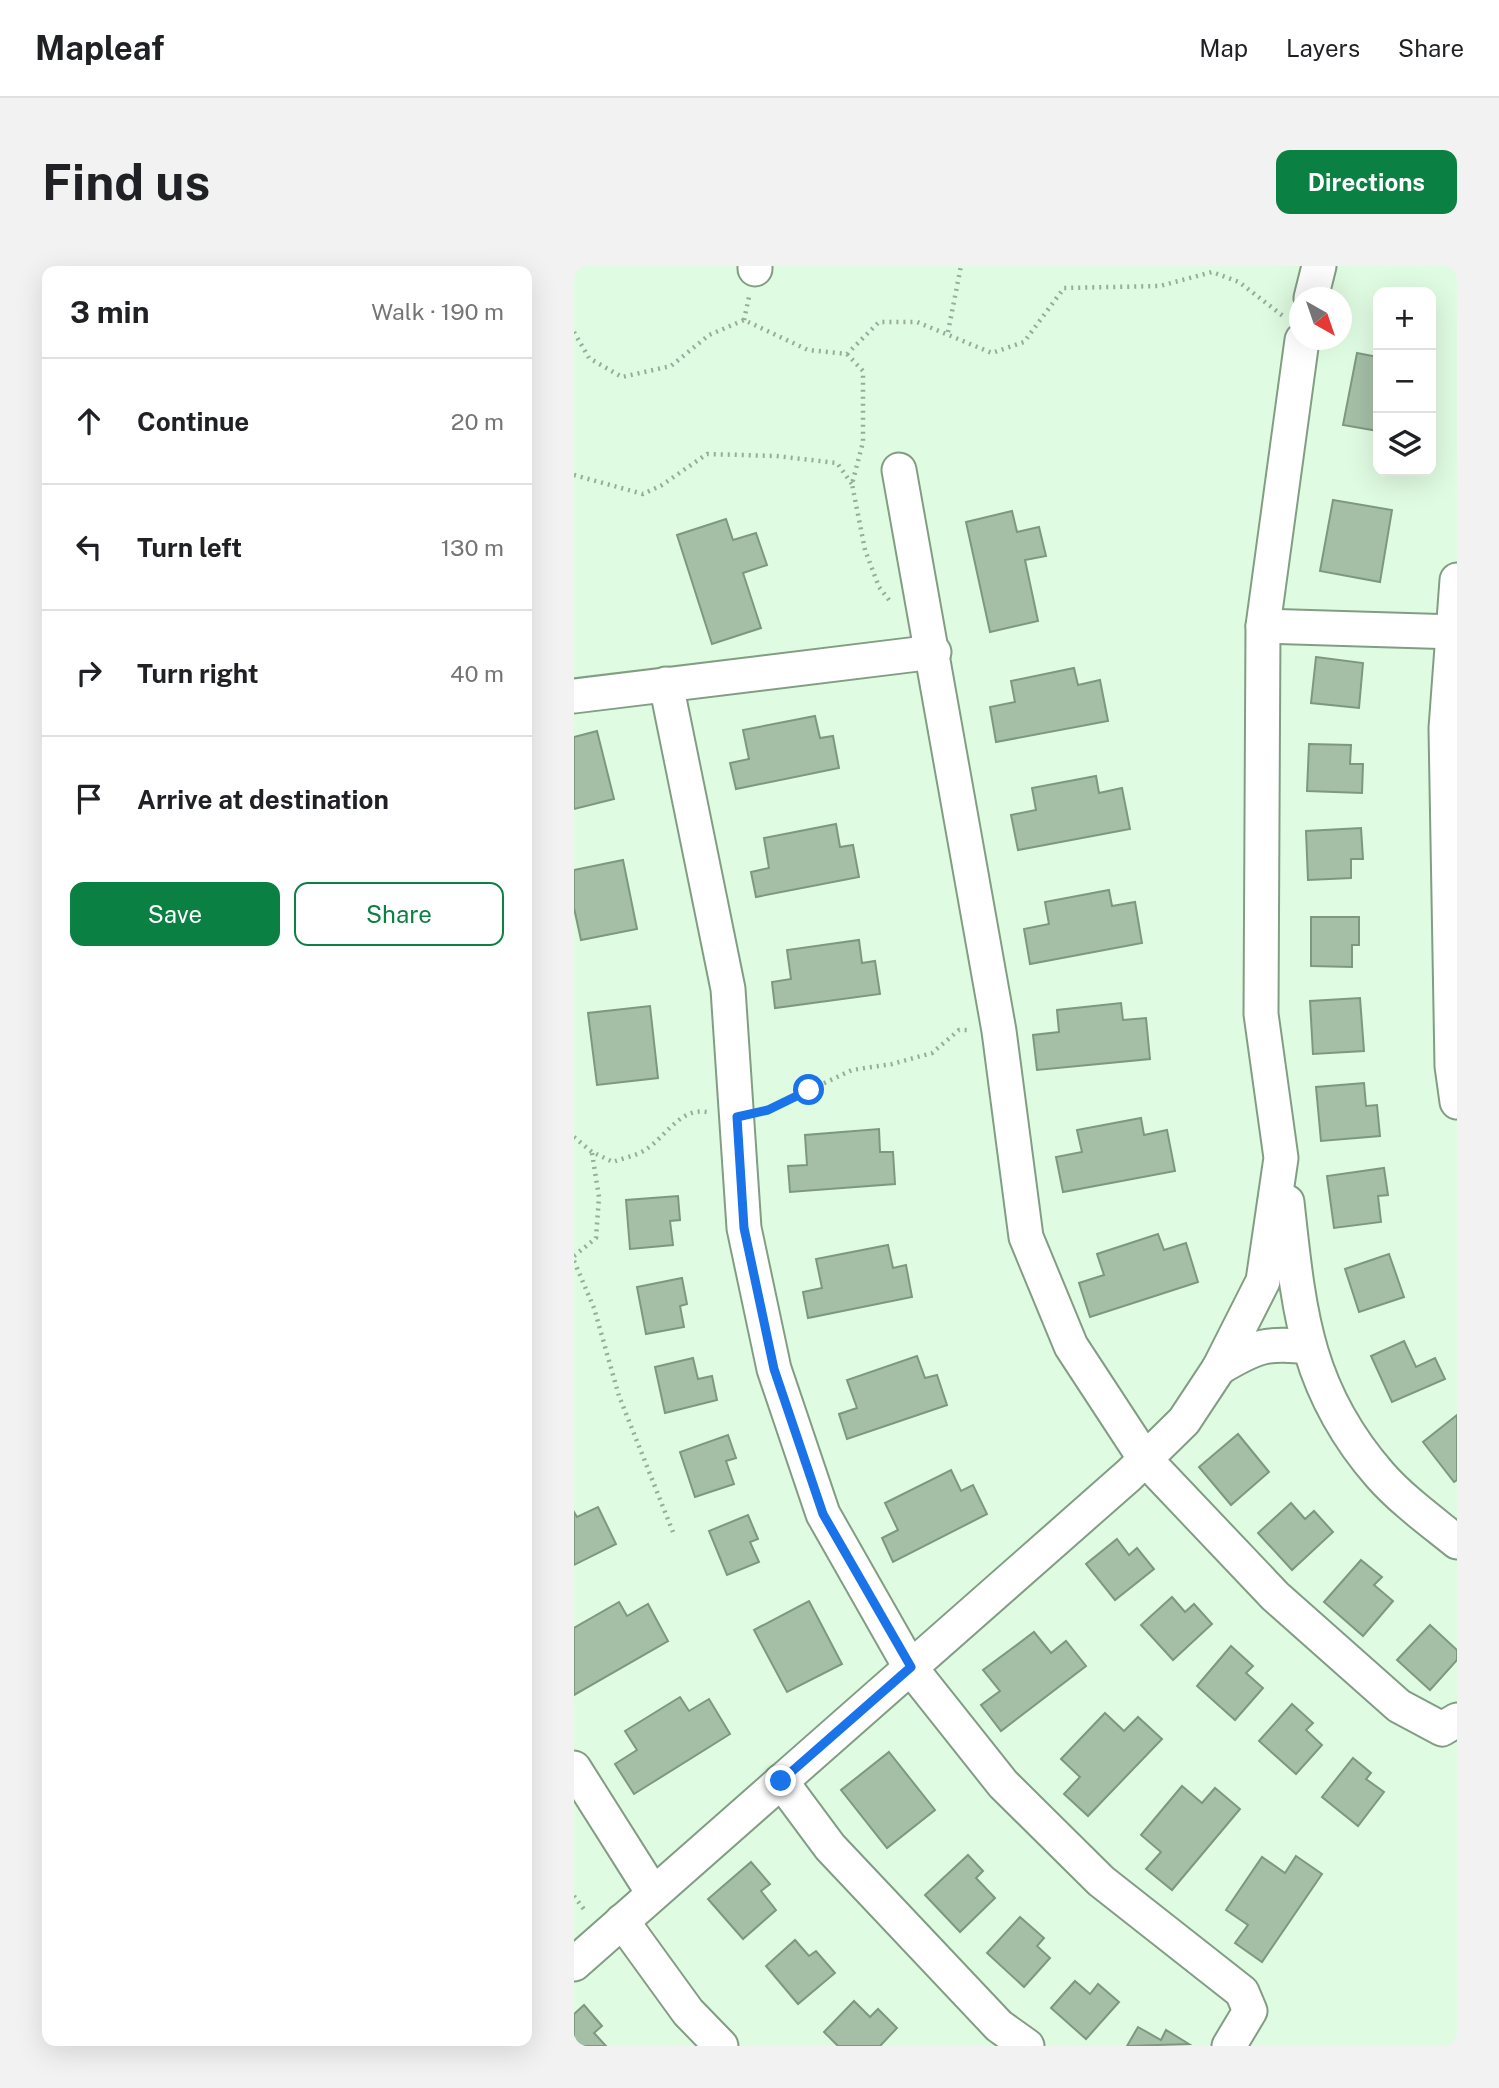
<!DOCTYPE html>
<meta charset="utf-8">
<style>
:root{--surface:#fff;--page:#f2f2f2;--text:#202124;--muted:#757577;--line:#e0e0e0;--accent:#0b8043}
body{margin:0;font-family:"Public Sans",sans-serif;background:var(--page);color:var(--text)}
.controls{position:absolute;right:21px;top:21px;display:grid;overflow:hidden;border-radius:14px;box-shadow:0 7px 28px #0002}
.controls button{width:63px;height:63px;display:grid;place-items:center;padding:0;border:0;border-bottom:2px solid var(--line);background:var(--surface);color:var(--text);font:35px sans-serif}
.compass{position:absolute;left:715px;top:21px;width:63px;height:63px;border-radius:50%;background:var(--surface);box-shadow:0 7px 28px #0002;rotate:140deg}
.stop{position:absolute;width:21px;height:21px;margin:-16px;border:5px solid #1a73e8;border-radius:50%;background:#fff}
.stop.end{background:#1a73e8;border-color:#fff;box-shadow:0 2px 7px #0008}
.list{margin:0;padding:0;list-style:none}
h2{display:flex;justify-content:space-between;align-items:center;height:91px;margin:0;padding:0 28px;font-size:30px}
h2 small{font-size:23px;font-weight:400;color:var(--muted)}
.list li{display:grid;grid-template-columns:46px 1fr auto;gap:21px;align-items:center;box-sizing:border-box;height:126px;padding:0 28px;border-top:2px solid var(--line)}
.list b{display:block;font-size:26px;white-space:nowrap}
.list em{font-size:23px;font-style:normal;color:var(--muted)}
.actions{display:flex;gap:14px;padding:21px 28px}
.actions a{flex:1;padding:16px 0;border:2px solid var(--accent);border-radius:14px;text-align:center;font-size:24px;color:var(--accent)}
.actions .main{background:var(--accent);color:#fff}
.icon{flex:none;width:38px;height:38px;fill:none;stroke:currentColor;stroke-width:2;stroke-linecap:round;stroke-linejoin:round}
.map{position:relative;flex:none;width:883px;height:1780px;overflow:hidden;border-radius:14px}
header{display:flex;align-items:center;gap:42px;box-sizing:border-box;height:98px;padding:0 35px;background:var(--surface);border-bottom:2px solid var(--line)}
header strong{font-size:33px}
nav{display:flex;gap:38px;margin-inline-start:auto;font-size:24px}
.intro{display:flex;align-items:center;justify-content:space-between;box-sizing:border-box;height:168px;padding:0 42px}
h1{margin:0;font-size:49px}
.button{padding:18px 32px;border-radius:14px;background:var(--accent);color:#fff;font-size:24px;font-weight:700}
main{display:flex;gap:42px;padding:0 42px}
aside{flex:1;background:var(--surface);border-radius:14px;box-shadow:0 7px 28px #0002}
.map>svg:first-child{display:block}
.building{fill:#a4bfa6;stroke:#7e9880;stroke-width:2}
.lines{fill:none;stroke-linecap:round;stroke-linejoin:round}
.minor-casing{stroke:#839d85;stroke-width:37}
.path{stroke:#97ad99;stroke-width:4.5;stroke-dasharray:2 5;stroke-linecap:butt}
.minor{stroke:#fff;stroke-width:33}
.route{stroke:#1a73e8;stroke-width:9}
</style>
<header>
<strong>Mapleaf</strong>
<nav><a>Map</a><a>Layers</a><a>Share</a></nav>
</header>
<div class="intro"><h1>Find us</h1><a class="button">Directions</a></div>
<main>
<aside>
<h2>3 min<small>Walk · 190 m</small></h2>
<ul class="list">
<li><svg class="icon" aria-label="ahead" viewBox="0 0 24 24"><path d="M12 20V5M6 11l6-6 6 6"/></svg><div><b>Continue</b></div><em>20 m</em></li>
<li><svg class="icon" aria-label="left" viewBox="0 0 24 24"><path d="M17 20v-9H6M10 6l-5 5 5 5"/></svg><div><b>Turn left</b></div><em>130 m</em></li>
<li><svg class="icon" aria-label="right" viewBox="0 0 24 24"><path d="M7 20v-9h11M14 6l5 5-5 5"/></svg><div><b>Turn right</b></div><em>40 m</em></li>
<li><svg class="icon" aria-label="arrive" viewBox="0 0 24 24"><path d="M6 21V4h12l-3 4 3 4H6"/></svg><div><b>Arrive at destination</b></div></li>
</ul>
<div class="actions"><a class="main">Save</a><a>Share</a></div>
</aside>
<div class="map">
<svg width="883" height="1780" viewBox="0 0 883 1780">
<rect width="100%" height="100%" fill="#dffbe1"/>
<!-- building -->
<g class="building">
<path d="M783,87l21,4v74l-35,-6z"/>
<path d="M759,234l59,10 -12,72 -60,-11z"/>
<path d="M438,245l5,21 22,-5 7,29 -21,4 13,61 -48,11 -24,-110z"/>
<path d="M152,253l7,21 23,-7 11,32 -24,8 18,55 -49,16 -35,-109z"/>
<path d="M742,391l47,6 -4,45 -48,-5z"/>
<path d="M500,402l4,17 22,-5 8,41 -112,21 -6,-35 25,-5 -4,-21z"/>
<path d="M241,450l5,22 13,-2 6,32 -103,21 -6,-26 19,-4 -6,-29z"/>
<path d="M23,465l17,68 -40,10v-72z"/>
<path d="M735,478l42,1 -1,19h13l-1,29 -55,-2z"/>
<path d="M522,510l3,17 23,-5 8,41 -112,21 -7,-35 25,-5 -4,-22z"/>
<path d="M262,558l4,23 13,-2 6,32 -103,20 -5,-25 18,-4 -5,-30z"/>
<path d="M787,562l2,31h-12v19l-43,2 -2,-49z"/>
<path d="M49,594l14,69 -56,11 -7,-32v-38z"/>
<path d="M535,624l3,16 23,-4 7,41 -112,21 -6,-35 25,-5 -4,-22z"/>
<path d="M737,651h48v28h-7v22l-41,-1z"/>
<path d="M285,674l3,23 13,-2 5,33 -105,14 -3,-26 19,-3 -4,-29z"/>
<path d="M786,732l4,53 -51,3 -3,-53z"/>
<path d="M547,737l2,17 23,-2 4,41 -113,11 -4,-35 26,-3 -2,-22z"/>
<path d="M76,740l8,72 -61,7 -9,-72z"/>
<path d="M790,817l2,23 11,-1 3,31 -59,5 -5,-54z"/>
<path d="M567,852l3,17 23,-5 8,41 -112,21 -7,-35 26,-5 -5,-22z"/>
<path d="M305,863l1,23h13l2,32 -105,8 -2,-26 19,-1 -2,-30z"/>
<path d="M810,902l4,27 -10,1 3,26 -47,6 -7,-52z"/>
<path d="M104,930l2,24 -10,1 3,24 -43,4 -4,-49z"/>
<path d="M584,968l6,16 22,-7 12,39 -108,35 -11,-34 25,-8 -7,-21z"/>
<path d="M314,979l5,23 13,-3 6,32 -104,21 -5,-26 19,-4 -6,-29z"/>
<path d="M815,988l15,43 -45,15 -14,-43z"/>
<path d="M108,1012l5,26 -7,2 4,21 -38,7 -9,-47z"/>
<path d="M830,1075l12,26 19,-9 10,21 -53,23 -21,-46z"/>
<path d="M343,1090l8,22 12,-3 10,30 -100,34 -8,-25 18,-6 -10,-28z"/>
<path d="M119,1092l5,21 14,-3 5,24 -52,13 -10,-46z"/>
<path d="M883,1149v65l-3,2 -31,-40z"/>
<path d="M664,1168l31,38 -38,33 -32,-38z"/>
<path d="M154,1169l8,23 -10,3 8,23 -39,13 -15,-45z"/>
<path d="M377,1204l10,21 12,-6 14,29 -94,48 -11,-24 16,-8 -13,-27z"/>
<path d="M717,1237l14,16 9,-8 19,21 -41,38 -34,-37z"/>
<path d="M24,1241l18,37 -42,21v-53l3,5z"/>
<path d="M174,1249l10,24 -8,3 9,20 -32,13 -18,-44z"/>
<path d="M543,1273l12,16 8,-7 17,21 -39,31 -29,-36z"/>
<path d="M787,1294l21,17 -8,8 19,16 -30,35 -39,-34z"/>
<path d="M598,1331l13,15 9,-8 18,20 -39,36 -32,-35z"/>
<path d="M235,1335l33,63 -55,28 -33,-62z"/>
<path d="M45,1336l8,14 21,-12 20,37 -94,54v-67z"/>
<path d="M856,1359l27,25v10l-27,30 -33,-30z"/>
<path d="M460,1366l17,21 15,-12 20,25 -85,65 -20,-26 19,-14 -17,-21z"/>
<path d="M657,1380l22,20 -7,7 17,15 -28,32 -38,-34z"/>
<path d="M106,1431l9,14 20,-12 21,35 -96,60 -19,-30 22,-14 -12,-19z"/>
<path d="M718,1438l21,19 -7,7 16,15 -26,29 -37,-33z"/>
<path d="M531,1447l19,18 14,-14 24,22 -74,77 -24,-22 16,-17 -19,-18z"/>
<path d="M315,1486l46,58 -48,38 -46,-58z"/>
<path d="M779,1492l18,15 -5,6 18,13 -26,34 -36,-29z"/>
<path d="M608,1520l20,17 13,-15 25,21 -68,81 -26,-21 15,-17 -20,-17z"/>
<path d="M394,1589l15,16 -7,7 19,20 -35,34 -35,-37z"/>
<path d="M722,1590l26,18 -60,88 -27,-19 13,-18 -22,-15 36,-53 23,16z"/>
<path d="M177,1596l19,22 -9,7 15,19 -33,29 -35,-40z"/>
<path d="M446,1651l24,21 -7,8 13,12 -26,29 -37,-34z"/>
<path d="M221,1674l14,16 7,-5 19,22 -37,31 -32,-38z"/>
<path d="M501,1715l15,13 8,-10 21,18 -33,37 -35,-31z"/>
<path d="M280,1735l16,16 8,-8 19,19 -17,18h-42l-14,-14z"/>
<path d="M10,1739l18,21 -8,7 12,13h-32v-32z"/>
<path d="M564,1761l23,13 5,-10 23,14 -62,2z"/>
</g>
<g class="lines">
<!-- minor casing -->
<g class="minor-casing">
<g id="minor">
<path d="M181,3v-3"/>
<path d="M737,32l8,-32"/>
<path d="M325,204l100,561 27,206 45,109 74,113 130,137 124,110 43,23 15,-9"/>
<path d="M883,314l-11,148 6,338 5,36"/>
<path d="M689,360l194,6"/>
<path d="M92,418l62,305 16,239 30,141 49,145 87,153 93,117 98,97 141,111 8,19 -21,35"/>
<path d="M0,430l360,-44"/>
<path d="M713,936c12,109 18,187 93,273 22,25 51,46 77,67"/>
<path d="M645,1102c37,-22 47,-26 90,-21"/>
<path d="M0,1502l79,125"/>
<path d="M207,1515l49,66 169,179 28,20"/>
<path d="M48,1655l66,91 33,34"/>
<path d="M0,1698l555,-489 55,-54 35,-53 44,-87 18,-123 -20,-144 2,-388 39,-286"/>
</g>
</g>
<!-- path -->
<g class="path">
<path d="M170,54l5,-23"/>
<path d="M0,66l15,26 33,19 49,-11 38,-31 35,-15 64,30 39,4 32,-32h38l75,31 32,-11 40,-54 96,-2 52,-14 27,10 44,34"/>
<path d="M374,66l13,-66"/>
<path d="M273,88l16,17v71l-11,42 13,66 14,37 10,13"/>
<path d="M0,209l69,19 19,-9 45,-31 69,2 61,7 15,21"/>
<path d="M193,844l85,-40 40,-6 40,-11 27,-23h11"/>
<path d="M0,871l18,15 21,10c10,-4 23,-6 32,-12 20,-12 35,-43 62,-38"/>
<path d="M0,990l22,-18 3,-41 -7,-44"/>
<path d="M0,995l20,47 25,88 54,136"/>
<path d="M0,1630l12,16"/>
</g>
<!-- minor -->
<use href="#minor" class="minor"/>
</g>
<g class="lines">
<!-- route -->
<path class="route" d="M207,1515l130,-114 -88,-153 -49,-145 -30,-141 -7,-111 31,-7 41,-20"/>
</g>
</svg>
<div class="controls">
<button>+</button>
<button>−</button>
<button><svg class="icon" aria-label="layers" viewBox="0 0 24 24"><path d="M12 4l9 5-9 5-9-5zM3 14l9 5 9-5"/></svg></button>
</div>
<svg class="compass" viewBox="-18 -18 36 36"><path d="M0-13l5 13h-10z" fill="#e53935"/><path d="M0 13l5-13h-10z" fill="#757577"/></svg>
<div class="stop" style="left:235px;top:824px"></div>
<div class="stop end" style="left:207px;top:1515px"></div>
</div>
</main>
